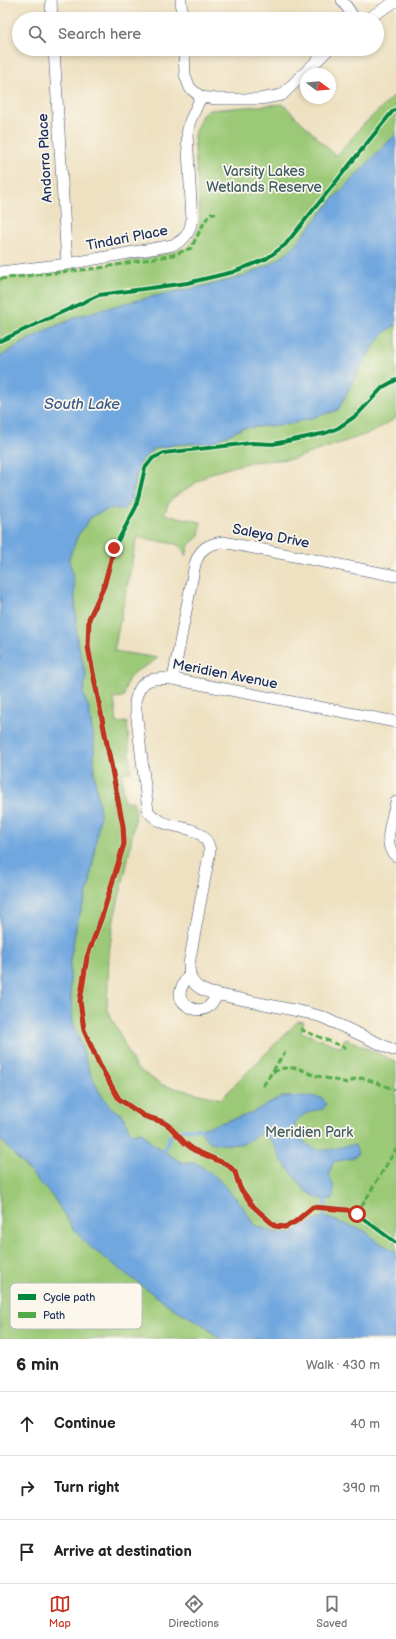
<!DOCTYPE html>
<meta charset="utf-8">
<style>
:root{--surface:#fff;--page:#f2f2f2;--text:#222;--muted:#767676;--line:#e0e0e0;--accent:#c8321e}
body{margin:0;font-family:"Balsamiq Sans",sans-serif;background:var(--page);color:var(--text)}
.compass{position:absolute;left:300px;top:68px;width:36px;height:36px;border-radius:50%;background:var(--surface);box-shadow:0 2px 6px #0003;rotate:106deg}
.stop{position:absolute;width:12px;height:12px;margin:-9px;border:3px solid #c8321e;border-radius:50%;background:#fff}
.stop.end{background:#c8321e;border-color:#fff;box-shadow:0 1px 4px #0008}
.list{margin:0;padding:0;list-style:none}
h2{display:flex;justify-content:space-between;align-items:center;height:52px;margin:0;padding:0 16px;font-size:17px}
h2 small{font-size:13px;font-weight:400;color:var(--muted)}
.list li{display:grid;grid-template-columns:26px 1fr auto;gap:12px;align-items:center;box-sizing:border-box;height:64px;padding:0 16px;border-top:1px solid var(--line)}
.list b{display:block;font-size:15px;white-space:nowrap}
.list em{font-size:13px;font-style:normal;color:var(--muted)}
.icon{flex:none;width:22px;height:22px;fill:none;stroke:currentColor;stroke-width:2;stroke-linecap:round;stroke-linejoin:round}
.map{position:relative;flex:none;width:396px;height:1339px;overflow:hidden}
.search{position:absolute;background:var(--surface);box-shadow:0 2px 6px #0003;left:12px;right:12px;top:12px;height:44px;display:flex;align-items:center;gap:10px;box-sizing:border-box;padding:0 14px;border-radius:22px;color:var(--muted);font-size:15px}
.sheet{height:244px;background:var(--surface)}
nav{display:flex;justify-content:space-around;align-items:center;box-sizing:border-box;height:56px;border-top:1px solid var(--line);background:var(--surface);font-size:11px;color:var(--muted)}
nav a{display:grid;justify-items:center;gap:2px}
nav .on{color:var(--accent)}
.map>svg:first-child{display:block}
.green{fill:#9bc977;stroke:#5b7c6a}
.water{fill:#71a7df;stroke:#466b9e}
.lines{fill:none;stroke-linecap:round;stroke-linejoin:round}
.stream{stroke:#71a7df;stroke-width:4}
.minor-casing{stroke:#3b4a6d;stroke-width:12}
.minor{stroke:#fff;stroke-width:11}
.quiet{stroke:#52ab49;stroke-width:3;stroke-dasharray:6 3;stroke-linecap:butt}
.cycleway-casing{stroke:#fbf7ec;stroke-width:6}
.cycleway{stroke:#00873e;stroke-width:4}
.route{stroke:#c8321e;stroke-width:5}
.labels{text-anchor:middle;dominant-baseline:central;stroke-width:3.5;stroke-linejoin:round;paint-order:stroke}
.street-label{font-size:14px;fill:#1b2f5e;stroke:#fbf7ec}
.park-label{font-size:14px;fill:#415d66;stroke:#fbf7ec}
.water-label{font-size:15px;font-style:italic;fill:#39598b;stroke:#fbf7ec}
.key{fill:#fbf7ec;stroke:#b8bbc1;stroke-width:1}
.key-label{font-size:11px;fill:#1b2f5e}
</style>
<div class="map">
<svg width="396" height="1339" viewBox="0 0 396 1339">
<rect width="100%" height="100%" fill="#fbf7ec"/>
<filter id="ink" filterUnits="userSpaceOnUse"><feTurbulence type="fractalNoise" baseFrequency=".025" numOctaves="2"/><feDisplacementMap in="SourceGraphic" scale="8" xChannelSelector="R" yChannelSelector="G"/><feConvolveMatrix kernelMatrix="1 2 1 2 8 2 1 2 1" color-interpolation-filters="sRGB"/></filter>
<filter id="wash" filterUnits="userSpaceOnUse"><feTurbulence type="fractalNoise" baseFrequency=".012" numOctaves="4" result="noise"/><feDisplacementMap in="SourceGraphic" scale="16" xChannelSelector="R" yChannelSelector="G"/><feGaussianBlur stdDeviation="0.9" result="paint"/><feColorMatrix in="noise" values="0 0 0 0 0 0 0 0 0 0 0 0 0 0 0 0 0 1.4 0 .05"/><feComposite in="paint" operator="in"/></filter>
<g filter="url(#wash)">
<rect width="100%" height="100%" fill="#eee1c1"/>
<!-- green -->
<g class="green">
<path d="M396,94v40l-63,65 -42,51c-34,28 -75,34 -117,42 -33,7 -66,15 -98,25 -8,5 -15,6 -23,10 -19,9 -36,19 -53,30v-79c63,-5 127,-14 188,-30l10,-18 2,-13 -6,-82 8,-20 7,-5 74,-6 53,52 27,-31z"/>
<path d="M396,325v93l-23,14 -80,27 -43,3 -39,11 -37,24 -5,5 -5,12 37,8 -2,14 -10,9 -3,11 -5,-9 -6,-3 -38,-7 -23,114 44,7c-18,15 -31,9 -34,39l-10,1 3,25 10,-1 4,50 -9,1 2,29 9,-1 3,12 -8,47 -15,64 -4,29 -2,55 29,60 26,17 59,14 77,-78 6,1 -3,10 40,15 4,-9 51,24v190l-21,-12 -10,-9 -63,-5 -11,8 -8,1 -30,-10 -3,-8 -54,-54h-14l-32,-21 -8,-10 -9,2 -4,-5 -7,-15 -11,-6 -11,-15 -10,-20 -17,-51 -3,-34v-28l7,-38 12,-35 11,-73 -6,-41v-29l-5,-35 -6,-15 3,-18 -9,-36 -3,-56 -5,-26 9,-23 14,-19 20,-8 11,2 8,-10 8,-37 14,-14 25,-5 33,-1 32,-15 47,-4 48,-14c12,-22 36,-76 58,-85z"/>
<path d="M0,1139l54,59 20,32 74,60 25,18 28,15 19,16h-220z"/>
</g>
<!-- water -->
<g class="water">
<path d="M396,134v191c-22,9 -46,63 -58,85l-48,14 -47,4 -32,15 -33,1 -25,5 -14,14 -8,37 -8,10 -11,-2 -20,8 -14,19 -9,23 5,26 3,56 9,36 -3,18 6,15 5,35v29l6,41 -11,73 -12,35 -7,38v28l3,34 17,51 10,20 11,15 10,6 8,15 4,5 9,-2 8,10 32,21h14l20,14 25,27 13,21 19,8 18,1 11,-8 22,-9 41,14 10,9 21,12v87h-176l-19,-16 -28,-15 -25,-18 -59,-44 -15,-16 -20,-32 -54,-59v-782c15,-10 31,-19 47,-27 10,-5 20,-7 29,-13 32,-10 65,-18 98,-25 42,-8 83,-14 117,-42l42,-51z"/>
<path d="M309,1096l13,2 4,6 -3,5c-14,2 -28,6 -29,22 8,9 19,21 32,19 10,-1 19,-5 29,-5l3,9 -6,4 -19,4 -4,12 5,14 -1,11h-14l-14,-9 -24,-31 -8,-16 -9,-9c-8,-1 -13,6 -20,9 -6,2 -29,2 -35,-2 -4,-2 -7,-8 -9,-12l47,-14 35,-18z"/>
</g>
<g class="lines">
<!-- stream -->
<g class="stream">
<path d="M164,1151l6,-15 14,-7h16"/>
<path d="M324,1217l2,-18"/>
</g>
</g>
</g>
<g filter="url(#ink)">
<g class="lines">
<!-- minor casing -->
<g class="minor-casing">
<g id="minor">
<path d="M51,0l1,19"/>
<path d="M181,0l1,19"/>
<path d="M342,0l13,19"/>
<path d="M367,19l29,-18"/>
<path d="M54,49l13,215"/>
<path d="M184,49l1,26 5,13 11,9 16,2h43l22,-4 47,-46"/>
<path d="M0,272l67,-8 101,-18c15,-3 22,-12 24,-27l-5,-85 3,-13 11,-24"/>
<path d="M173,679l22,-115c5,-15 12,-20 28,-22l173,34"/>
<path d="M396,802c-3,15 -15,44 0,54"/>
<path d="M189,974c-4,7 -9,13 -9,21 1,11 18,19 28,12 4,-3 7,-9 10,-12"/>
<path d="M393,1050l-71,-33 -14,-4 -97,-20c-16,-5 -22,-12 -22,-29l21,-114c-7,-32 -42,-14 -62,-39l-13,-109c5,-24 17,-25 38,-23l223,43"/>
</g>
</g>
<!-- minor -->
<use href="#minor" class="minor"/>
<!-- quiet -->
<g class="quiet">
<path d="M0,279l99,-11 74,-13 18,-7 14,-27 6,-8 5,1"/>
<path d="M301,1028l1,2 44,18"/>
<path d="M273,1072l11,-4h14l15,7 34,8 8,-4 8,-1 33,12"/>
<path d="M263,1086l22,-34"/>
<path d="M357,1214l39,-65"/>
</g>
<!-- cycleway casing -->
<g class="cycleway-casing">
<g id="cycleway">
<path d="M0,341l99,-46 88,-12 46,-11 33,-13 19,-14 107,-133 4,-3"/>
<path d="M396,380l-13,7 -26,28 -19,13 -12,5 -53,11 -22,-1 -87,10 -11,5 -8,10 -9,39 -22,41 -10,38 -15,33 -1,28 35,179 1,18 -22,73 -15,40 -7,44 4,29 15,34 20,35 25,17 19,6 6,4 16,17 9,7 34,15 7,7 5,16 14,19 21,19 10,1 10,-5 18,-15 34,3 10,4 39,29"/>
</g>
</g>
<!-- cycleway -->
<use href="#cycleway" class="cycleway"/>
</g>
</g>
<g class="lines" filter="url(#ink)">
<!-- route -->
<path class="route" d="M114,548l-10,38 -15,33 -1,28 35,179 1,18 -22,72 -15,41 -7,44 4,29 15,34 20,35 25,17 19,6 6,4 16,17 9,7 34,15 7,7 5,16 14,19 21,19 10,1 10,-5 18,-15 34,3 10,4"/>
</g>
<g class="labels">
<!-- street labels -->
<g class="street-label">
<text transform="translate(45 158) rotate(-93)">Andorra Place</text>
<text transform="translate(127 238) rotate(-11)">Tindari Place</text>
<text transform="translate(271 536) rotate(11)">Saleya Drive</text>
<text transform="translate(225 674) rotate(11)">Meridien Avenue</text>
</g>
<!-- park labels -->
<g class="park-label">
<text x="264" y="171">Varsity Lakes<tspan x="264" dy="16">Wetlands Reserve</tspan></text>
<text x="309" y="1132">Meridien Park</text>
</g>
<!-- water labels -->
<g class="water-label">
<text x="82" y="404">South Lake</text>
</g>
</g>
<!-- legend -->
<rect x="10" y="1283" width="132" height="46" rx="6" class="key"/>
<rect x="18" y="1294" width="18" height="6" fill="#00873e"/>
<rect x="18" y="1312" width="18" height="6" fill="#52ab49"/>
<g class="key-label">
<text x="43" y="1301">Cycle path</text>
<text x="43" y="1319">Path</text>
</g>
</svg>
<svg class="compass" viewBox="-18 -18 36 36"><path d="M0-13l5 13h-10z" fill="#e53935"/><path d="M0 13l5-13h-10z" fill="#767676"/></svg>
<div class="stop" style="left:357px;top:1214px"></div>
<div class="stop end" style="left:114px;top:548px"></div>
<div class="search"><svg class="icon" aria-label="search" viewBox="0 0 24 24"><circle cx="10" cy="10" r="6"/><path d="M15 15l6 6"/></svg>Search here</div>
</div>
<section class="sheet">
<h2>6 min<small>Walk · 430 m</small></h2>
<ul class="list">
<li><svg class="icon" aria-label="ahead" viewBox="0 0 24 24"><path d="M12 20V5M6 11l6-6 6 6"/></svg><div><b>Continue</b></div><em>40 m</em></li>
<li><svg class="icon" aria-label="right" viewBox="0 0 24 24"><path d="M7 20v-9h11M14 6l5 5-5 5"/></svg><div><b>Turn right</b></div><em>390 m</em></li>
<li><svg class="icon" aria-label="arrive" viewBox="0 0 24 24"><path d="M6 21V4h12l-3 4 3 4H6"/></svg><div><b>Arrive at destination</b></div></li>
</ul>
</section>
<nav>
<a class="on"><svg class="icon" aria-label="map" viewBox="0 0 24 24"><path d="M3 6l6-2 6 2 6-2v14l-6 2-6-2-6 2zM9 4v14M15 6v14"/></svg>Map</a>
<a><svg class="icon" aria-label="directions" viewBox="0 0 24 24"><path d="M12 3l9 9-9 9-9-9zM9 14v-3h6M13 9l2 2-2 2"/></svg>Directions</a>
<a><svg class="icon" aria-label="saved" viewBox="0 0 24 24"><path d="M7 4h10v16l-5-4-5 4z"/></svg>Saved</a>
</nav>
